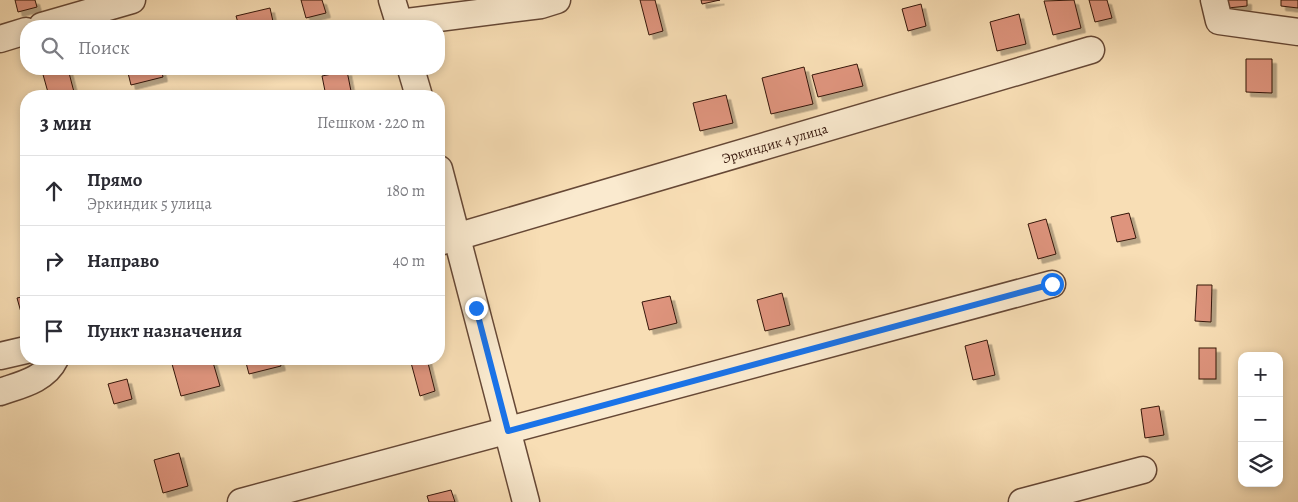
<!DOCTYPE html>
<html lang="ru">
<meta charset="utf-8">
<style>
:root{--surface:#fff;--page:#f7f7f7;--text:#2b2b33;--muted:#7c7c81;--line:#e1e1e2}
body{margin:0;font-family:Alegreya,serif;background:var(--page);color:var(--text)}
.controls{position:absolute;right:15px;bottom:15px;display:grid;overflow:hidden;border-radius:10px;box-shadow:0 2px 8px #0003}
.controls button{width:45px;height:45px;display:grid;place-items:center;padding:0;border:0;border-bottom:1px solid var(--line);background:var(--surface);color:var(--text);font:25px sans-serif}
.stop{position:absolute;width:15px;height:15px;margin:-11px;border:4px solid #1a73e8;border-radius:50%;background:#fff}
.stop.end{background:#1a73e8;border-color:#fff;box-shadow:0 1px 5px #0008}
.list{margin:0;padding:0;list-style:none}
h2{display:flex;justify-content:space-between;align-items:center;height:65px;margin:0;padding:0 20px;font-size:21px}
h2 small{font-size:16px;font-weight:400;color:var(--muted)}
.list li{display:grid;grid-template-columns:32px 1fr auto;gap:15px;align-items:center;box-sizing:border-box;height:70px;padding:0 20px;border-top:1px solid var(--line)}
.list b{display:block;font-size:19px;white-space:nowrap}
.list p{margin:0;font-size:16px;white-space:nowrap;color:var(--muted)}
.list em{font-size:16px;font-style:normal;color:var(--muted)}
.icon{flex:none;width:28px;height:28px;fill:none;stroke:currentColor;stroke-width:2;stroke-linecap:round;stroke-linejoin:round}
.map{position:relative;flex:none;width:1298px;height:502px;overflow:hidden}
.search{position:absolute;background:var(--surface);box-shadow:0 2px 8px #0003;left:20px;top:20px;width:425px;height:55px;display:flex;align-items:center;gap:12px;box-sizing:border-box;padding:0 18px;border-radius:20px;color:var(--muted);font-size:19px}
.panel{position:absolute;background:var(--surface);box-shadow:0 2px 8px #0003;left:20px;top:90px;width:425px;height:275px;border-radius:20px}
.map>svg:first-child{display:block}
.building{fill:#de947d;stroke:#35160b;filter:url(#shadow)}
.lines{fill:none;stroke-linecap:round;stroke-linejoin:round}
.minor-casing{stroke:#664836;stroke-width:29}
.minor{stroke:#faeacf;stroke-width:26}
.route{stroke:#1a73e8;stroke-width:6}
.labels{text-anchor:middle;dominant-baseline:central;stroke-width:5;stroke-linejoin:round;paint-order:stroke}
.street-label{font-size:14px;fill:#35160b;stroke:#faeacf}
</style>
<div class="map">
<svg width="1298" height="502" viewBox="0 0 1298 502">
<defs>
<filter id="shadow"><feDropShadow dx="4.5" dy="4.5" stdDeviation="0" flood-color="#0004"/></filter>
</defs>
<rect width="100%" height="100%" fill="#f8deb5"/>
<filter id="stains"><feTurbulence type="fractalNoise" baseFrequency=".004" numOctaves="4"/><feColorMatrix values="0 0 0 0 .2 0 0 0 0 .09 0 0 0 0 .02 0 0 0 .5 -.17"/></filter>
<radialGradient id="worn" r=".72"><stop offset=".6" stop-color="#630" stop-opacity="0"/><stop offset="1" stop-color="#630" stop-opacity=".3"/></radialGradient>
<!-- building -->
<g class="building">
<path d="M15,0h20l2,7 -19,5z"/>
<path d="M301,0h21l4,13 -20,5z"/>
<path d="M640,0h15l8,31 -14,4z"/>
<path d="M701,0h19l-18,4z"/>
<path d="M1074,0l7,28 -28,7 -9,-34z"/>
<path d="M1089,0h18l5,18 -17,4z"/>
<path d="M1227,0h20v6l-19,2z"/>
<path d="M1281,0h17v8l-17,-2z"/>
<path d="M921,4l5,22 -18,5 -6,-22z"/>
<path d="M270,8l4,18h-35l-3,-10z"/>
<path d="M1019,14l7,30 -29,7 -7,-29z"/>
<path d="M1246,59h26v34l-26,-1z"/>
<path d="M857,64l6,22 -45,11 -6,-22z"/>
<path d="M804,67l9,37 -42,10 -9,-36z"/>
<path d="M52,69h16l6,23 -14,4h-11l-7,-25z"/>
<path d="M127,69h34l2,8 -32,8z"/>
<path d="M347,71l5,25h-26l-4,-20z"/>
<path d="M726,95l7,28 -33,8 -7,-28z"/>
<path d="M1129,213l7,25 -19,4 -6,-25z"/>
<path d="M1046,219l10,35 -18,5 -10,-35z"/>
<path d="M1197,285h15l-1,37 -16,-1z"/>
<path d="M782,293l8,32 -25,6 -8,-31z"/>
<path d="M26,296v27h-2l-7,-25z"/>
<path d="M670,296l7,27 -28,7 -7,-28z"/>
<path d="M987,340l8,35 -22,5 -8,-34z"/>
<rect x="1199" y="348" width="17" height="31"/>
<path d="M190,359h22l8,27 -39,10 -9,-32z"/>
<path d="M245,359h34l2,7 -32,8z"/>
<path d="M410,359h17l8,32 -15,5z"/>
<path d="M127,379l5,20 -18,5 -6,-20z"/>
<path d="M1159,406l5,29 -19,3 -4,-29z"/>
<path d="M179,453l9,33 -25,7 -9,-33z"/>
<path d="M451,490l4,12h-26l-2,-6z"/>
</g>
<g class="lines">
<!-- minor casing -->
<g class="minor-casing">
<g id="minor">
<path d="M392,0l8,26"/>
<path d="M1214,0l5,21 79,11"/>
<path d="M399,23l142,-18 16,-5"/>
<path d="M42,26l90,-26"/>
<path d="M0,39l26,-8"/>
<path d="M411,69l8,27"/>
<path d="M439,169l87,333"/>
<path id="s1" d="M439,242l652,-192"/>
<path d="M0,356l26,-6"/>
<path d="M0,392c20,-7 45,-12 55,-33"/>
<path d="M241,502l811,-218"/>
<path d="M1022,502l121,-32"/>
</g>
</g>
<!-- minor -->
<use href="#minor" class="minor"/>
</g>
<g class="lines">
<!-- route -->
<path class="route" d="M476,308l32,123 544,-147"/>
</g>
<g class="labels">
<!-- street labels -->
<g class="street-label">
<text stroke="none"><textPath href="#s1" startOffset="350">Эркиндик 4 улица</textPath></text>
</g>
</g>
<rect width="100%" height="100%" filter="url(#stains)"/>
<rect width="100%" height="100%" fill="url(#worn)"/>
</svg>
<div class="controls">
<button>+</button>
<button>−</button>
<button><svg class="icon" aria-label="layers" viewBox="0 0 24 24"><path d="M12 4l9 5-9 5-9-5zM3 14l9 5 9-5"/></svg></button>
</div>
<div class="stop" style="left:1052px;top:284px"></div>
<div class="stop end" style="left:476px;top:308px"></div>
<div class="search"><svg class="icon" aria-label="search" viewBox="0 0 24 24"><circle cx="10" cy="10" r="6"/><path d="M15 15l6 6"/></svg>Поиск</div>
<section class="panel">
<h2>3 мин<small>Пешком · 220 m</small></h2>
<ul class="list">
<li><svg class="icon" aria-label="ahead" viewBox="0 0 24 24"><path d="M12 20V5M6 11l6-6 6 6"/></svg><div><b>Прямо</b><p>Эркиндик 5 улица</p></div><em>180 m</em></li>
<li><svg class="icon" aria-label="right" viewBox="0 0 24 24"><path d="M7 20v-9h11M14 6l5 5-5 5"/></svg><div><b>Направо</b></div><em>40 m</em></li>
<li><svg class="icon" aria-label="arrive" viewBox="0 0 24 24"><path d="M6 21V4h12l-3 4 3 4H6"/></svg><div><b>Пункт назначения</b></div></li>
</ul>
</section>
</div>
